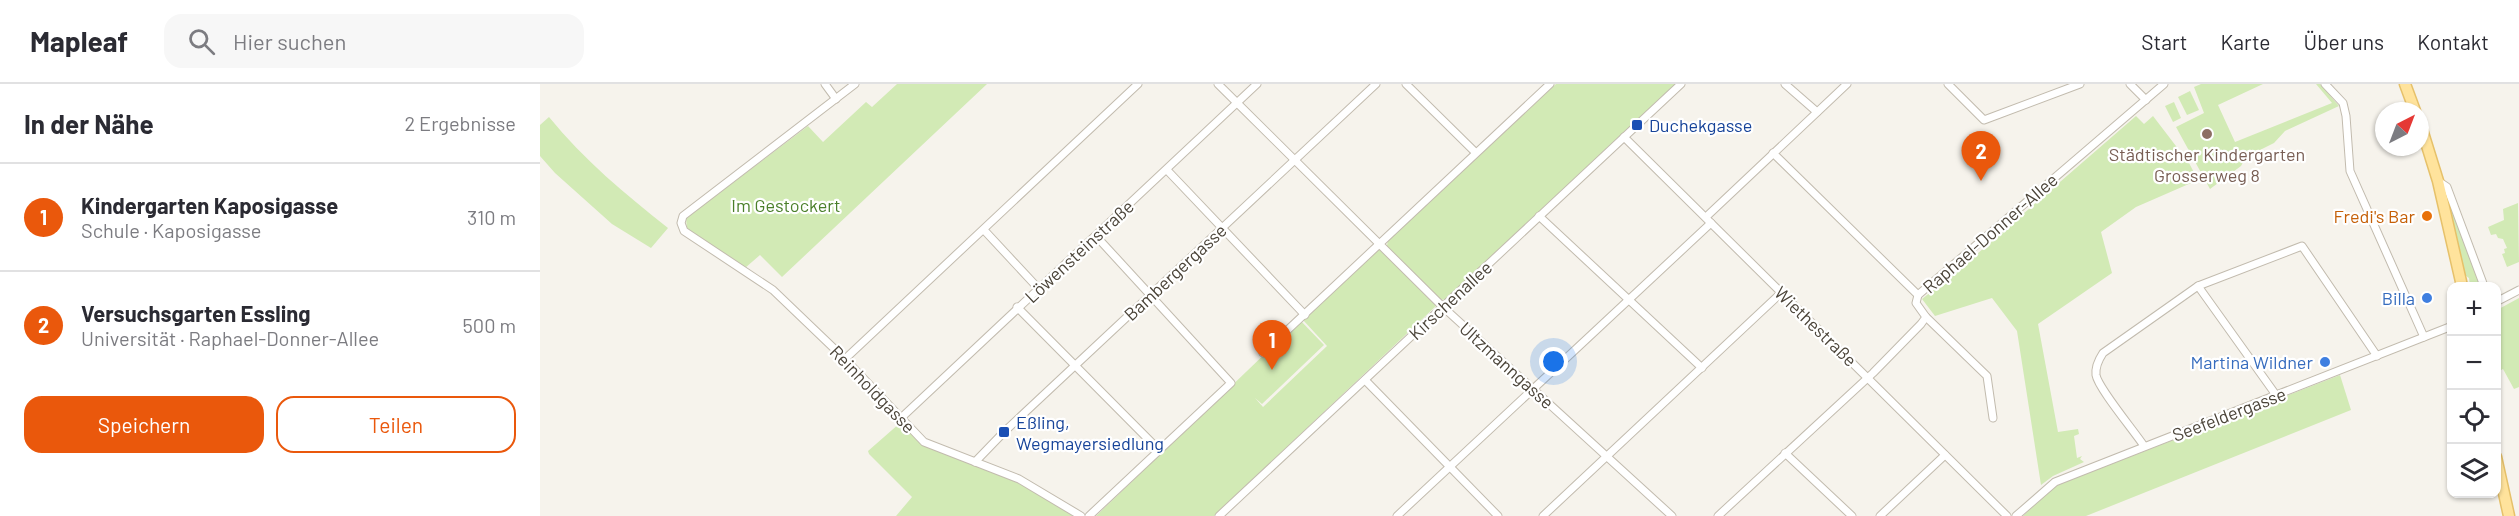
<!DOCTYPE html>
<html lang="de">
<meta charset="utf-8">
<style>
:root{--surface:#fff;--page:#f7f7f7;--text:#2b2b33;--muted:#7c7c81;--line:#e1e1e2;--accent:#ea580c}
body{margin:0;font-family:Barlow,sans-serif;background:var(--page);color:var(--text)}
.controls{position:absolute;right:18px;bottom:18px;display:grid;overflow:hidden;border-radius:12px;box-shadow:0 2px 4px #0004}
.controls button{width:54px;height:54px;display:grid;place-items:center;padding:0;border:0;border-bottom:2px solid var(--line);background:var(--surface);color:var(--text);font:30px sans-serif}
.compass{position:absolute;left:1835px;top:18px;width:54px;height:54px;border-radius:50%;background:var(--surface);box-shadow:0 2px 4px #0004;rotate:42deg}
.you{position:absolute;left:1014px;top:278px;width:21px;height:21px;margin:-15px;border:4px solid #fff;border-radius:50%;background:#1a73e8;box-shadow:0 0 0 9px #1a73e833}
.badge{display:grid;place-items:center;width:39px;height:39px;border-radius:50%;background:var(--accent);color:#fff;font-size:20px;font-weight:700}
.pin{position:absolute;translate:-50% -50px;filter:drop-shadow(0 2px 3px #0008)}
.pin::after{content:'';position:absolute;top:32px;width:21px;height:18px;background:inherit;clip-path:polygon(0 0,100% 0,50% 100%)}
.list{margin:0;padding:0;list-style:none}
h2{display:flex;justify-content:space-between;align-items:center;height:78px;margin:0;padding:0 24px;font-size:26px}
h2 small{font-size:20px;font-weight:400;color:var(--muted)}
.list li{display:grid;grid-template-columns:39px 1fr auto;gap:18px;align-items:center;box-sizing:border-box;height:108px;padding:0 24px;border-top:2px solid var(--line)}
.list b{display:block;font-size:22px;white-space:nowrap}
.list p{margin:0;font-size:20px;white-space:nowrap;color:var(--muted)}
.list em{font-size:20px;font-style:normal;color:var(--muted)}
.actions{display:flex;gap:12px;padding:18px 24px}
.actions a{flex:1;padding:14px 0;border:2px solid var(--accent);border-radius:18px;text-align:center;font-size:21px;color:var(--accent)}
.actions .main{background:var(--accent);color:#fff}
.icon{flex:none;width:33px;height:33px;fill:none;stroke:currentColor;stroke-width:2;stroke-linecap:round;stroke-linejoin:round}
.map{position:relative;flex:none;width:1979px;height:432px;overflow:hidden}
header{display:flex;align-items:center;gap:36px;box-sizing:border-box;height:84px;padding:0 30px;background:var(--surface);border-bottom:2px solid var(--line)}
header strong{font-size:28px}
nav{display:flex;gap:33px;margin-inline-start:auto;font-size:21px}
.search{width:420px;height:54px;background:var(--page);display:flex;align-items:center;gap:15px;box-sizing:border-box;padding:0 21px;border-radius:18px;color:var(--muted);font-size:22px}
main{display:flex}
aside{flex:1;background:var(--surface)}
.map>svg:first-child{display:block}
.green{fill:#d2eab5}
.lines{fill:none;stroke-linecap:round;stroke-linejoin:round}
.street-casing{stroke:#c2bbae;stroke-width:9}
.primary-casing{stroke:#e6c16a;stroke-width:13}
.street{stroke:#fff;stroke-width:7}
.primary{stroke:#ffe39c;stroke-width:10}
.transit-dot{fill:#1a4fb4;stroke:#fff;stroke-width:2}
.education-dot{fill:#8d6e63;stroke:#fff;stroke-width:2}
.food-dot{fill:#e8710a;stroke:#fff;stroke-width:2}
.shop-dot{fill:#3f7fe0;stroke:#fff;stroke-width:2}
.labels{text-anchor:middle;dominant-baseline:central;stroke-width:4.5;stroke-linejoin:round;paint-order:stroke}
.transit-label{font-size:18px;fill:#164399;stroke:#fff;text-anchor:start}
.education-label{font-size:18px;fill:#785e54;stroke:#fff}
.park-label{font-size:18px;fill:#4a7f2a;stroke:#fff}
.food-label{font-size:18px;fill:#c56008;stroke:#fff;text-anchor:end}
.street-label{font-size:18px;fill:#4b4439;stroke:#fff}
.shop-label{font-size:18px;fill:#366cbe;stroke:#fff;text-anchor:end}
</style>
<header>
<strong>Mapleaf</strong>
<div class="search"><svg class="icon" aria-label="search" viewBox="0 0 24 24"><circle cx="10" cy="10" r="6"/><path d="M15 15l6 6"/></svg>Hier suchen</div>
<nav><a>Start</a><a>Karte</a><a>Über uns</a><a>Kontakt</a></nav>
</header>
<main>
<aside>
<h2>In der Nähe<small>2 Ergebnisse</small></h2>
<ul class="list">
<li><span class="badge">1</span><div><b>Kindergarten Kaposigasse</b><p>Schule · Kaposigasse</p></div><em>310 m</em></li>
<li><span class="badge">2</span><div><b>Versuchsgarten Essling</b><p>Universität · Raphael-Donner-Allee</p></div><em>500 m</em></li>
</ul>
<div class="actions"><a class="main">Speichern</a><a>Teilen</a></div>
</aside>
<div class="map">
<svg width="1979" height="432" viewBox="0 0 1979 432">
<rect width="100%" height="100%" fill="#f6f3ec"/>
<!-- green -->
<g class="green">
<path d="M357,0h90l-205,193 -22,-22 -15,13 -58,-38 -1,-12 122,-92 15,16 43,-40 6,5z"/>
<path d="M1016,0h120l-230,215 -5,1 -54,-54 1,-7z"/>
<path d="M1661,0h62l-45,21 17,37 97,-39 -16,-19h4l19,22 -54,25 -11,12 -28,14 -5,9 -31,23 -34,-62 28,-14 -10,-26z"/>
<path d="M1650,7l9,19 -12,5 -9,-18z"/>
<path d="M1634,18l7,16 -8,4 -8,-16z"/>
<path d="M1596,32l8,8 9,-8 36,47 9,17 -62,27 -35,25 11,41 -74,51 20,108 20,-3 1,5 -5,2 3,22 5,-2 -2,3 4,3 -31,14 -12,9 -24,-154 -25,-33 -57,18 -13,-17 40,-32z"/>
<path d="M9,33c35,43 76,77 119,111l-17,20 -39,-24 -57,-51 -15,-17v-31z"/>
<path d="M1905,104l36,98h-11l-1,-8 -7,-5z"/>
<path d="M1978,119l1,59 -12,5 -5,-13 3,-1 -1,-4 3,-1 -4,-9 -5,-1 -2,-4 -5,1 -3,-8 16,-7 -1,-11z"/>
<path d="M839,165l57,57 -222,210h-118l204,-196 24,25 -62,59 -7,-6 8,9 64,-61 -24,-26z"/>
<path d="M1979,214v89l-5,2 -11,-20 -6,3v-62z"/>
<path d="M1800,291l11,35 -265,106h-63l32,-30z"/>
<path d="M360,339l23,21 102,42 48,30h-177l16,-19 -43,-43 -1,-3z"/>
</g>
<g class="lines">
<!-- street casing -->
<g class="street-casing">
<g id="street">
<path d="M285,0l11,15"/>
<path d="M315,0l-172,132 -2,7 3,8 89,59 72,69 79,83 95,37 62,37"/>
<path d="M678,0l225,223 229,209"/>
<path d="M866,0l69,68"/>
<path d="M1245,0l32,28"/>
<path d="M1408,0l36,36 96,-36"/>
<path d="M1590,0l16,16"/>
<path d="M1785,0l18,19 3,13 4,55 74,166"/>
<path d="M1084,53l383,379"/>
<path d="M1233,69l145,142"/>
<path d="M627,86l138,145"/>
<path d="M1898,97l9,6 37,99"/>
<path d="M999,132l163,152"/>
<path d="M1166,133l141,-133"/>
<path d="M444,146l54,58"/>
<path d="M1956,218l23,-12"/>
<path d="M477,223l142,143"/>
<path d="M1386,233l61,59 6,42"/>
<path d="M723,269l287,-269"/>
<path d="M305,275l293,-275"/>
<path d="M825,296l133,136"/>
<path d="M1736,311l-78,-109 104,-40 75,110"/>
<path d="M361,334l356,-334"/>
<path d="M1604,362c-9,-14 -46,-58 -48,-71 -1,-9 3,-16 7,-22l95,-67"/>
<path d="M1245,369l67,63"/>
<path d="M435,378l29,-30 372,-348"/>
<path d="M549,432l142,-133 -135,-147"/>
<path d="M679,432l462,-432"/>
<path d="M857,432l314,-293"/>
<path d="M1003,432l238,-223"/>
<path d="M1178,432l155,-143 48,-49 5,-7 -10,-14 2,-8 246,-211"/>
<path d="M1340,432l65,-61"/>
<path d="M1476,432l39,-34 397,-156"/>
</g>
</g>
<!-- primary casing -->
<g class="primary-casing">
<g id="primary">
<path d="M1865,0l10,27"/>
<path d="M1880,39l18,58 24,105"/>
<path d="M1956,373l13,59"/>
</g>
</g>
<!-- street -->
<use href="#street" class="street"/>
<!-- primary -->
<use href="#primary" class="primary"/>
</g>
<!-- markers -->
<g class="transit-dot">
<rect x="1091" y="35" width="12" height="12" rx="3"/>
<rect x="458" y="342" width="12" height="12" rx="3"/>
</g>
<circle class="education-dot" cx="1667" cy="50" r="6"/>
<circle class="food-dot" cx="1887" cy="132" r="6"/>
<g class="shop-dot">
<circle cx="1887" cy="214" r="6"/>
<circle cx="1785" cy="278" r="6"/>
</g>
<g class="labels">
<!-- transit labels -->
<g class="transit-label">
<text x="1109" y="41">Duchekgasse</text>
<text x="476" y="338">Eßling,<tspan x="476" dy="21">Wegmayersiedlung</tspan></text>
</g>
<!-- education labels -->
<g class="education-label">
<text x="1667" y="70">Städtischer Kindergarten<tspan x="1667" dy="21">Grosserweg 8</tspan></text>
</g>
<!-- park labels -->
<g class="park-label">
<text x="246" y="121">Im Gestockert</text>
</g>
<!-- food labels -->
<g class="food-label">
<text x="1875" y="132">Fredi's Bar</text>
</g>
<!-- street labels -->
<g class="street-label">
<text transform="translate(1450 149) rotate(-41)">Raphael-Donner-Allee</text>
<text transform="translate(539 167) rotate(-43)">Löwensteinstraße</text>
<text transform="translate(635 188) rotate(-43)">Bambergergasse</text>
<text transform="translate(910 216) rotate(-43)">Kirschenallee</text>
<text transform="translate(1276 242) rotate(44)">Wiethestraße</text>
<text transform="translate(967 281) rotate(42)">Ultzmanngasse</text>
<text transform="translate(333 305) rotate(46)">Reinholdgasse</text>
<text transform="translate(1689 330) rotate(-21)">Seefeldergasse</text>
</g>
<!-- shop labels -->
<g class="shop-label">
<text x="1875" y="214">Billa</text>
<text x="1773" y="278">Martina Wildner</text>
</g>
</g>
</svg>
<div class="controls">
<button>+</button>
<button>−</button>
<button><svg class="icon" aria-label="locate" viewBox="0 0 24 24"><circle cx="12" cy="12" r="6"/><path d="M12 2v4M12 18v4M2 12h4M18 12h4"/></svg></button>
<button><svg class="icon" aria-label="layers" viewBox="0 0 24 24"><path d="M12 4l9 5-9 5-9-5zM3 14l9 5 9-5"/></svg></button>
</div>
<svg class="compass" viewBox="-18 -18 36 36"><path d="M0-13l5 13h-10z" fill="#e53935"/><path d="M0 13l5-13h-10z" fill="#7c7c81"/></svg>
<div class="you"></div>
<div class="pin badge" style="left:732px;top:286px">1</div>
<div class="pin badge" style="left:1441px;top:97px">2</div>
</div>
</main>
